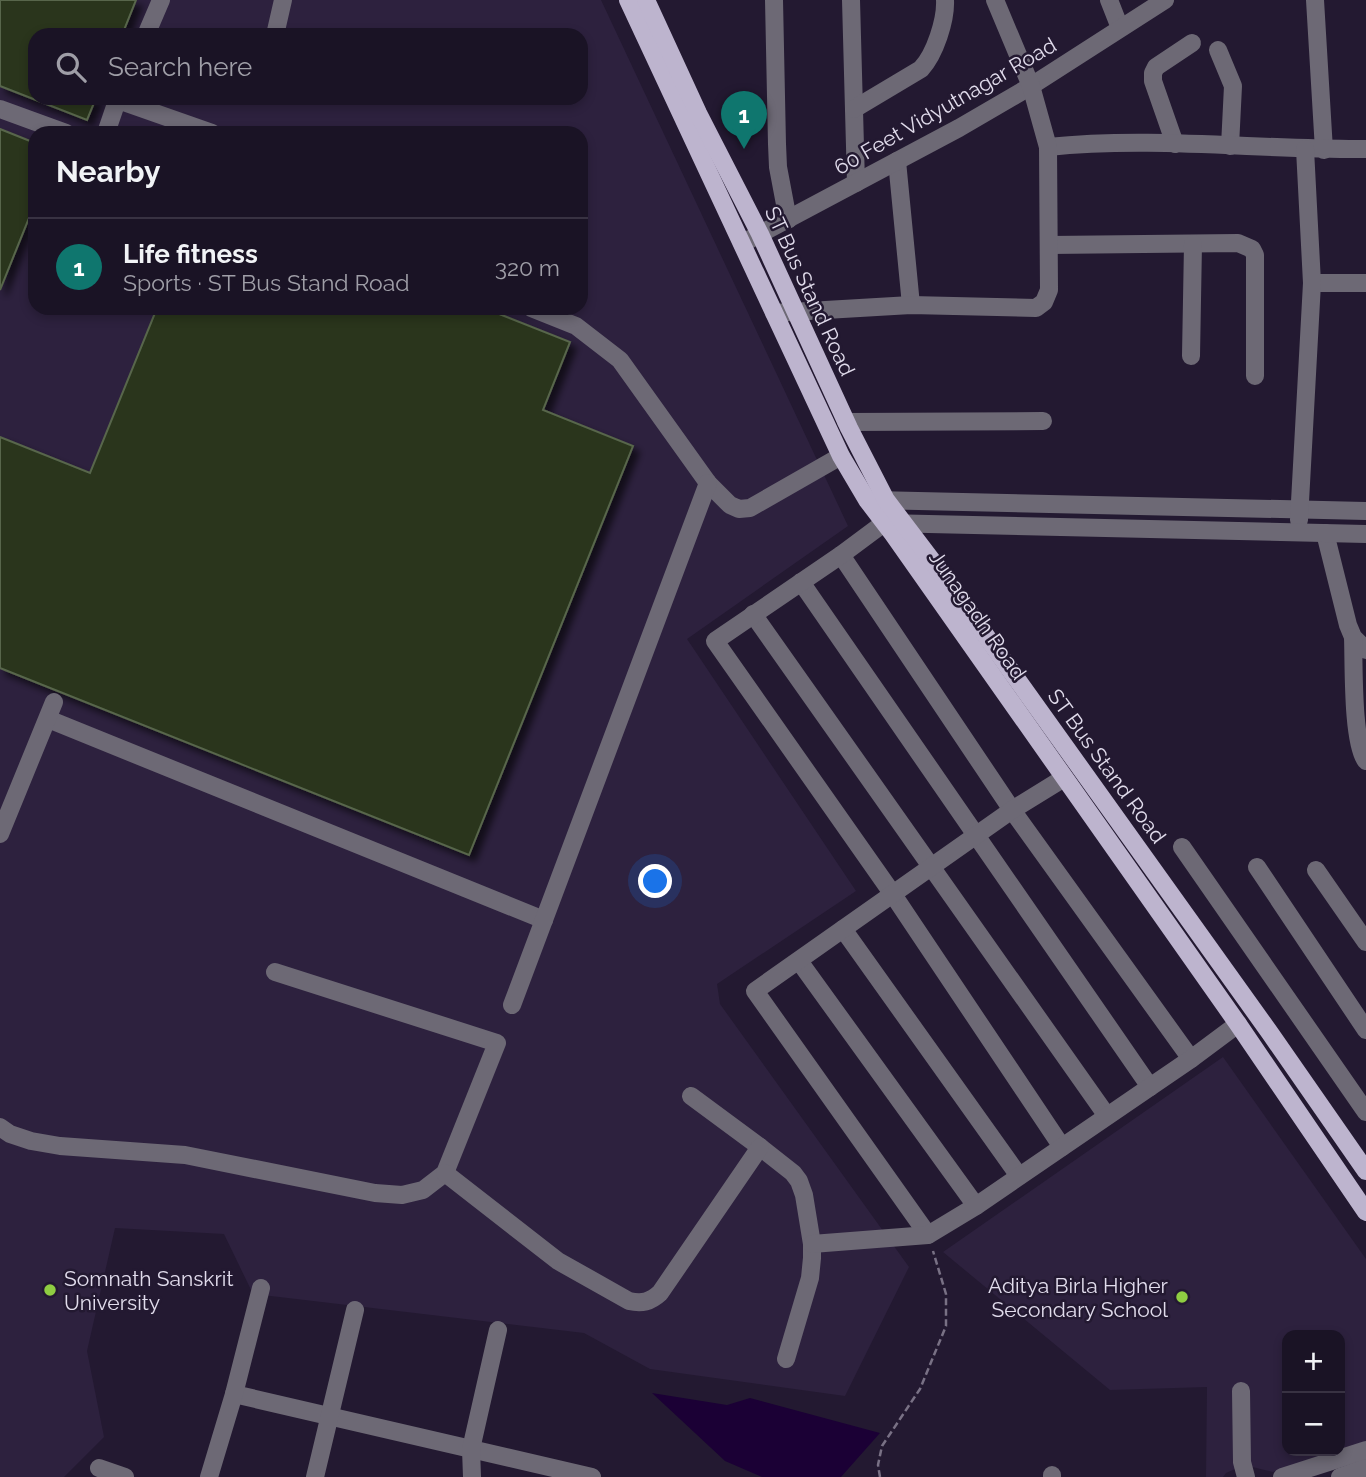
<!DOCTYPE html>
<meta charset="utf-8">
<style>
:root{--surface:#1a1325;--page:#231c2d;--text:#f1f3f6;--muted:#9f9ea7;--line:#383242;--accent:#0f766e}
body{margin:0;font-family:Raleway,sans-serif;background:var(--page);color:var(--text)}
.controls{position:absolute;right:21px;bottom:21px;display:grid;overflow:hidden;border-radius:14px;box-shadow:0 4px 10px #0003}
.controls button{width:63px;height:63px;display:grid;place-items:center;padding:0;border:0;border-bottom:2px solid var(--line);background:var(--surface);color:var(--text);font:35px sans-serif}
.you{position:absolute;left:656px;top:882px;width:24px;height:24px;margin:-18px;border:5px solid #fff;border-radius:50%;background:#1a73e8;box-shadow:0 0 0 10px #1a73e833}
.badge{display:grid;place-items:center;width:46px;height:46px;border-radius:50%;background:var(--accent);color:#fff;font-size:23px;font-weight:700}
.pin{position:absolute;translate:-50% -58px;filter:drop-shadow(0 2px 4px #0008)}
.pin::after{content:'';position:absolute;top:37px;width:24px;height:21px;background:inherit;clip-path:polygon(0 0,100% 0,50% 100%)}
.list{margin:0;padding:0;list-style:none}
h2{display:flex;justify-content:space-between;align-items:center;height:91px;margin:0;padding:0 28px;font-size:30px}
h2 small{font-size:23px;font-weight:400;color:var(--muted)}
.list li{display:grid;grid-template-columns:46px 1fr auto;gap:21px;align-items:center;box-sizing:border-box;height:98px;padding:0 28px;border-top:2px solid var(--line)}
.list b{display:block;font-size:26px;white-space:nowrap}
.list p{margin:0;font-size:23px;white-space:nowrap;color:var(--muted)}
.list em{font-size:23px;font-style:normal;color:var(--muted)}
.icon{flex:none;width:38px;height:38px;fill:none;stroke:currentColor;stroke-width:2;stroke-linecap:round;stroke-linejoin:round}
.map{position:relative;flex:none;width:1366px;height:1477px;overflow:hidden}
.search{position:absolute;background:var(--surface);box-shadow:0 4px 10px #0003;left:28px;top:28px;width:560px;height:77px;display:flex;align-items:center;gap:18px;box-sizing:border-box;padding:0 24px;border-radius:21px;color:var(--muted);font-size:26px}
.panel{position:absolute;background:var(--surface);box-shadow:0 4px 10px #0003;left:28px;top:126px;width:560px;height:189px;border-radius:21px}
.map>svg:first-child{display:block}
.built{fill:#2d213e;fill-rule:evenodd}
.water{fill:#1b0035}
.building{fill:#29361d;stroke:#58664b;stroke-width:2;filter:url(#shadow)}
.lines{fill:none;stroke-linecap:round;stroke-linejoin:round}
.path{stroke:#797185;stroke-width:2.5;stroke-dasharray:7 3.5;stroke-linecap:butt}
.minor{stroke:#6d6975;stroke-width:18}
.major{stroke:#bdb4ce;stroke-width:18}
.poi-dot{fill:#8fcd42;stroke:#231931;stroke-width:2.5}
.labels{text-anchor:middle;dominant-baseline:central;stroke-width:5;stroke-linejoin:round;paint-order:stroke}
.street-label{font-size:21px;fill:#e1dcec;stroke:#231931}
.poi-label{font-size:21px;fill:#e1dcec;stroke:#231931;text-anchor:start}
</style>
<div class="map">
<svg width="1366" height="1477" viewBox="0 0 1366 1477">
<defs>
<filter id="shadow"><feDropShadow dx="6" dy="6" stdDeviation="3.5" flood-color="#0009"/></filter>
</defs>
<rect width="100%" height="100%" fill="#231931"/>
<!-- built -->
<g class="built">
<path d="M0,0h601l247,526 -161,113 169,252 -139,93 3,20 189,263 -64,129 -195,-27 -66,-36 -331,-39 -29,-60 -109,-6 -28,123 17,86 -40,40h-64zM35,35h546v63h-546zM35,133h546v175h-546z"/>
<path d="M1223,1057l143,202v183l-26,8v-115h-53v116h51l-65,21 -29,-7 -18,8 -3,4h-17l1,-90 -97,3 -167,-138z"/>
</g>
<!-- water -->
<path class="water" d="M652,1393l75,12 23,-7 130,35 -39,44h-79l-37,-16z"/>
<!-- building -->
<g class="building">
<path d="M0,0h136l-14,35h-87v63h61l-9,22 -87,-34z"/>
<path d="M0,129l35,14v60l-35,87z"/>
<path d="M157,308h327l86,34 -27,68 90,36 -164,409 -469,-187v-231l90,36z"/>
</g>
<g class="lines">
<!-- path -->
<path class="path" d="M880,1477l-2,-12 4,-19 38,-57 26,-63v-32l-13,-43"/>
<!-- minor -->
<g class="minor">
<path d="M774,0l3,144 1,23 10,53"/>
<path d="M851,0l5,183"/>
<path d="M1109,0l11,28"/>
<path d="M1315,0l9,150"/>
<path d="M146,35l15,-35"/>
<path d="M275,35l8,-35"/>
<path d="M1218,50l15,36 -3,60"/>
<path d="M118,100l94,33"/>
<path d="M0,109l66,24"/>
<path d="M854,109l67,-40c14,-15 25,-49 24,-69"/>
<path d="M106,133l12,-35"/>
<path d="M1175,144l-22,-63v-8l3,-6 36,-24"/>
<path d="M1048,147c106,-11 212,3 318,2"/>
<path d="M897,161l14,144"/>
<path d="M743,243l216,-115 72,-42 134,-86"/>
<path d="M1049,245l189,-2 14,6 3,6v121"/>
<path d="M1312,283h54"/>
<path d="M531,308l45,18 44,34 88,123 22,22 9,4 11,-1 91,-52"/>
<path d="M774,313l137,-8 125,3 8,-6 5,-12 -1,-143 -17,-61 -36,-86"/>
<path d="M1191,356l2,-112"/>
<path d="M846,422l197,-1"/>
<path d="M874,500l492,11"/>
<path d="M1299,520l13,-237 -7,-134"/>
<path d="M1325,533l23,92 5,12 13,13"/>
<path d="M841,555l171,255 179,249"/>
<path d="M801,582l349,505"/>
<path d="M753,614l354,502"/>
<path d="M1353,637c1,27 -1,105 13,124"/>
<path d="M48,719l496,201"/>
<path d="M0,834l54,-132"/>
<path d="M1182,847l184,265"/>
<path d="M1257,867l109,163"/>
<path d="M1316,870l50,72"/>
<path d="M843,929l176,247"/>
<path d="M799,961l177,245"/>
<path d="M512,1005l196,-522"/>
<path d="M691,1096l69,51 33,26 6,8 5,14 8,49v14l-2,20 -24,81"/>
<path d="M0,1127l10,7 21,7 29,5 125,9 190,38 27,2 21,-5 22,-17 52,-130 -222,-71"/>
<path d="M1062,1147l-170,-254 -177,-252 126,-86 43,-32 482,11"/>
<path d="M445,1173l113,88 71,40c13,3 21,1 31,-8l100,-146"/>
<path d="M928,1235l-173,-244 257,-181 52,-32"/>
<path d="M812,1244l116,-9 48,-29 174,-119 41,-28 47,-35"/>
<path d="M1241,1391l1,71 4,15"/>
<path d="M234,1394l358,83"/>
<path d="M99,1468l26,9"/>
<path d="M209,1477l25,-83 27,-106"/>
<path d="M315,1477l40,-167"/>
<path d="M472,1477l-1,-28 27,-119"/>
<path d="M1052,1477v-2"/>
<path d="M1282,1477l84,-27"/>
<path d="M1340,1477l26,-9"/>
</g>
<!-- major -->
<g class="major">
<path d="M628,0l213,456 26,44 26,34 345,490 128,188"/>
<path d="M646,0l52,113 62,121 89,194 37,72 47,62 337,471 96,138"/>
</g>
</g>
<!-- markers -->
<g class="poi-dot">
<circle cx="50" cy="1290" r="7"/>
<circle cx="1182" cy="1297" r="7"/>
</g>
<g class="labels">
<!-- street labels -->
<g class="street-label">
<text transform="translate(945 106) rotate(-30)">60 Feet Vidyutnagar Road</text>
<text transform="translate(810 291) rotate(65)">ST Bus Stand Road</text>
<text transform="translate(978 615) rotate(55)">Junagadh Road</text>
<text transform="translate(1107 766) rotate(54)">ST Bus Stand Road</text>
</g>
<!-- poi labels -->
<g class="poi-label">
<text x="64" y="1278">Somnath Sanskrit<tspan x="64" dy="24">University</tspan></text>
<text x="1168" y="1285" text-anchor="end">Aditya Birla Higher<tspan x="1168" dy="24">Secondary School</tspan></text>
</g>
</g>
</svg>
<div class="controls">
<button>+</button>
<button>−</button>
</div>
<div class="you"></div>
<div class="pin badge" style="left:744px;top:149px">1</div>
<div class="search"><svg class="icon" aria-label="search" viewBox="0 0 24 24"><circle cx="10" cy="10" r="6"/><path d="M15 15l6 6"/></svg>Search here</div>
<section class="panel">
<h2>Nearby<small></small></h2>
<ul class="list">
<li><span class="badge">1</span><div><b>Life fitness</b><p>Sports · ST Bus Stand Road</p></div><em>320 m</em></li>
</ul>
</section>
</div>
